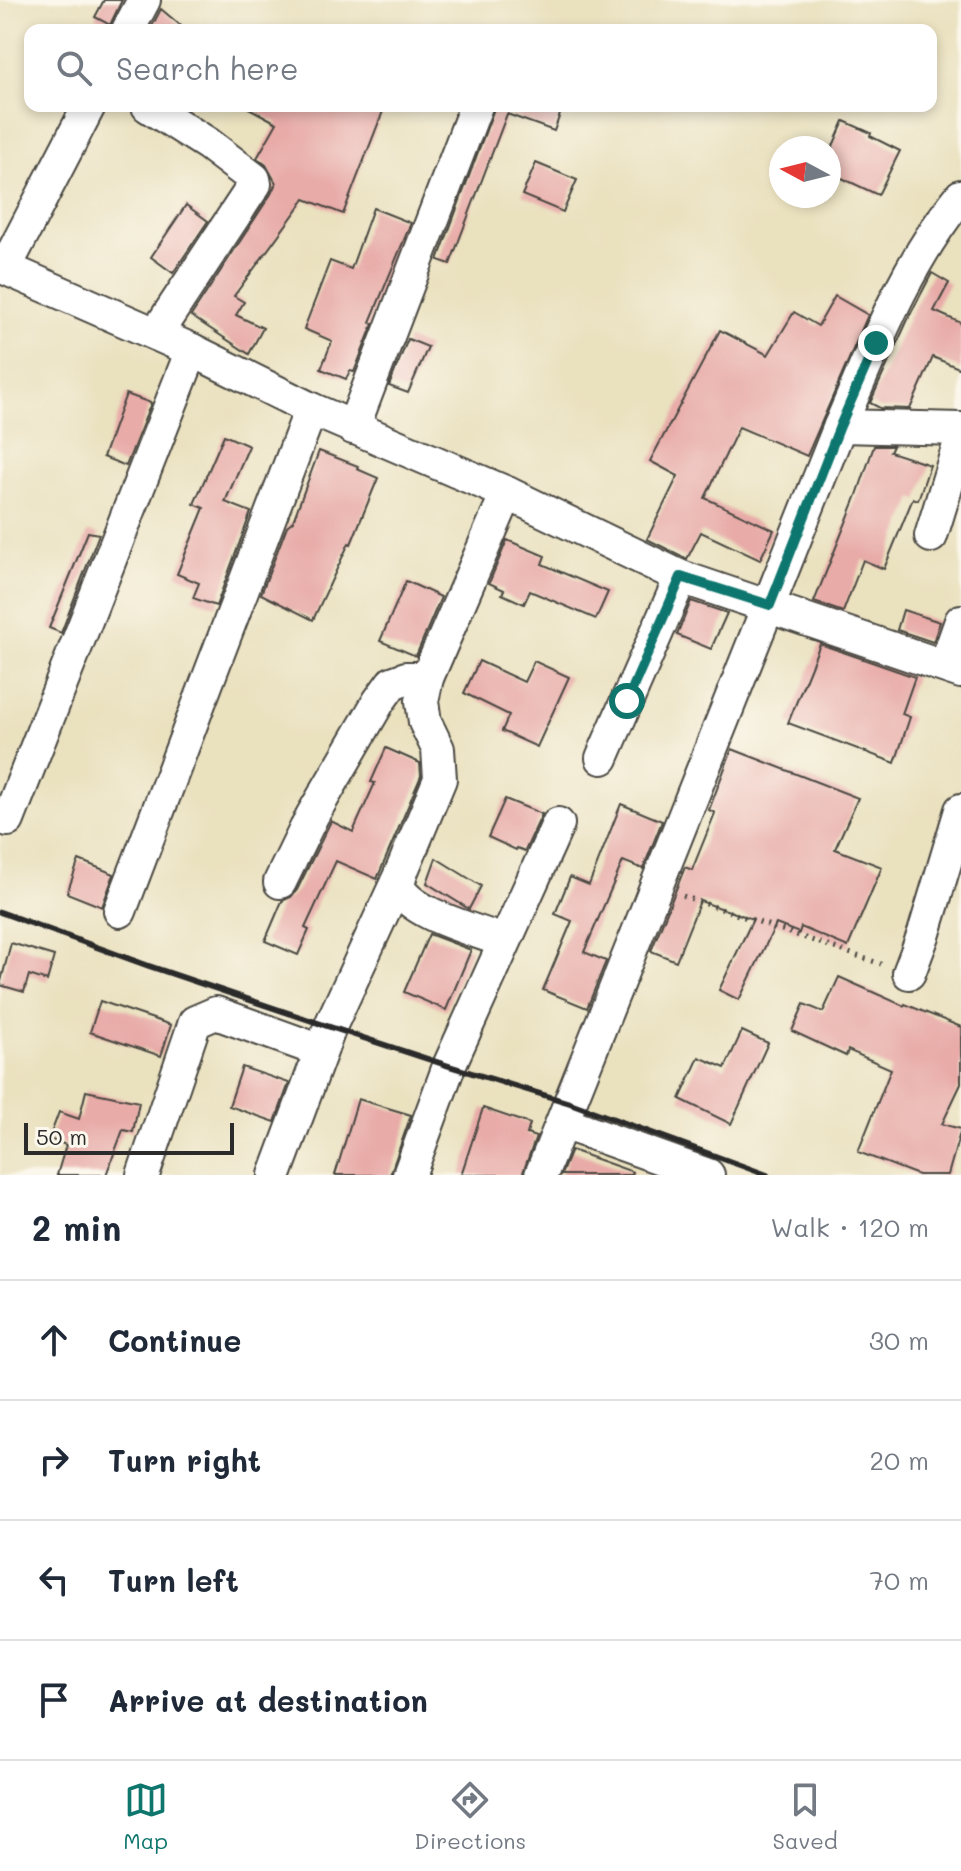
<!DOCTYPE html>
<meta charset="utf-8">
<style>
:root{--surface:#fff;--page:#f2f2f3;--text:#1f2937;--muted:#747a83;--line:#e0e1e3;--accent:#0f766e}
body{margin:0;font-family:Mali,sans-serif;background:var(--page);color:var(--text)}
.compass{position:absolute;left:769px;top:136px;width:72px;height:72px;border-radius:50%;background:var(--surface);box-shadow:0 4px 12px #0003;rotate:277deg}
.scale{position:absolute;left:24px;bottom:20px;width:210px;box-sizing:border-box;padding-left:8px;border:4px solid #2b2b2b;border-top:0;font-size:22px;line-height:28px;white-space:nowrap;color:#2b2b2b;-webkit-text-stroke:6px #fbf7ec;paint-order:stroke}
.stop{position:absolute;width:24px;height:24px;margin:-18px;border:6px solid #0f766e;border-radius:50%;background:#fff}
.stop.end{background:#0f766e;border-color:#fff;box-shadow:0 2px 8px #0008}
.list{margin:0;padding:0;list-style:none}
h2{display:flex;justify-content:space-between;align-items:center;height:104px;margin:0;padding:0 32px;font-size:34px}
h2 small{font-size:26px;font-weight:400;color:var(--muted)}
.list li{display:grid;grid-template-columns:52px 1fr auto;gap:24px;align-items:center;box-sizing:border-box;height:120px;padding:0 32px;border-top:2px solid var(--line)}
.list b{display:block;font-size:30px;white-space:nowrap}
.list em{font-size:26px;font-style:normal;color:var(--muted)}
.icon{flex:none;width:44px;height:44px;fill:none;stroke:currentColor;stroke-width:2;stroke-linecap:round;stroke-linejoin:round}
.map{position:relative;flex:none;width:961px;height:1175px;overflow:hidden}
.search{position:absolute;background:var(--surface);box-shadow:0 4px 12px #0003;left:24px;right:24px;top:24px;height:88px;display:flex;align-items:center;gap:20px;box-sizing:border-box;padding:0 28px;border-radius:16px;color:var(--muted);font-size:30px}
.sheet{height:584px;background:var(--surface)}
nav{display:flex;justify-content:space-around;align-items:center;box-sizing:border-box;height:112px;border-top:2px solid var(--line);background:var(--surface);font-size:22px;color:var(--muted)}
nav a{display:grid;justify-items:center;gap:4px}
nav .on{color:var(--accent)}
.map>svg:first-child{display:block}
.building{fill:#e8aba8}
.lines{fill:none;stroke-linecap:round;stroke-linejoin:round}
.minor-casing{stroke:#484641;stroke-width:36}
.path{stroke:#484641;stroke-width:5;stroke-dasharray:2 6;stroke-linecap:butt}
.minor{stroke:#fff;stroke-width:32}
.rail{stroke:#2b2b2b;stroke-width:6}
.route{stroke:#0f766e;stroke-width:10}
</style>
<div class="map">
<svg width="961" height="1175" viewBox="0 0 961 1175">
<rect width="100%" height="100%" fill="#fbf7ec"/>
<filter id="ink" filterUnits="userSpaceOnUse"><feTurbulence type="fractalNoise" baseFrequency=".0125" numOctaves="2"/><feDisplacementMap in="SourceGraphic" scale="16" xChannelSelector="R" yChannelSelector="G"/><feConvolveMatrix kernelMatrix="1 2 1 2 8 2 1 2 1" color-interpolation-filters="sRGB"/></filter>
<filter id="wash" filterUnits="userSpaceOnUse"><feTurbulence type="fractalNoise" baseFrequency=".006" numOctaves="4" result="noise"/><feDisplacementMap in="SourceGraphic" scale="32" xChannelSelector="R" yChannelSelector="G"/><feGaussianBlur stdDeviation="1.8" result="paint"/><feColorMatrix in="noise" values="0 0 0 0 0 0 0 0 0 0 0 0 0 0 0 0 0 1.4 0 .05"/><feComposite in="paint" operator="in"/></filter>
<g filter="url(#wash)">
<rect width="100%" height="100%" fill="#eae1bf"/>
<g id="blocks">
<!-- building -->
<g class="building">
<path d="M104,0h18l-12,25 -15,-8z"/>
<path d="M161,9l25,21h-36z"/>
<path d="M245,106h140l-42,108 -38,-15 -71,97 10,6 -8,13 27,13 -14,26 -58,-38 80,-122 5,-11 -10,-18 -9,-7 20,-35z"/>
<path d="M495,106h68l-9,25 -47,-17 -57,150 -12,-4z"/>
<path d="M844,121l27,12 -1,3 30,15 -22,44 -49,-23v-17z"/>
<path d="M536,163l41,17 -14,32 -41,-17z"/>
<path d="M186,205l22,16 -35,52 -22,-16z"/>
<path d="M373,208l38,15 -41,99 3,2 -19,48 -4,-1 -4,8 -25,-10 11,-28 -28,-12 26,-68 21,8z"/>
<path d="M932,273l17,10 -15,28 27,12v46l-28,-12 -23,52 -30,-1 -10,-5 40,-88z"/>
<path d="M835,296l33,19 -61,141 -68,-29 -34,71 69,32 -14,30 -59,-28 -14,27 -40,-20 31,-63 -28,-15 70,-131 48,25 26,-43 24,14z"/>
<path d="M408,339l20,8 -20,46 -19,-7z"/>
<path d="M126,394l25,9 -25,63 -23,-9z"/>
<path d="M224,435l25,11 -24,56 26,10 -35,94 -23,-8 6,-15 -22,-9 27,-66 -10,-4z"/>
<path d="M893,446l-3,6 40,13 -12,35 -5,-2 -29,71 -21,-9 -20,52 -29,-10 43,-107 17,-49z"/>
<path d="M319,451l39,15 -1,3 21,9 -27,66 -2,-1 -36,77 -52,-26 26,-68 6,-5z"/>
<path d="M88,532l11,2 -38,99 -12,-5z"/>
<path d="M507,540l38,16 -3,8 66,28 -12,27 -66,-28 -6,13 -22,-10 2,-4 -15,-7z"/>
<path d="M406,581l35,16 -25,59 -36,-15z"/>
<path d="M691,601l36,12 -16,36 -34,-14z"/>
<path d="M903,610l37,12 -7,20 -36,-12z"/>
<path d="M820,644l95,33 -13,37 8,3 -15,46 -107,-40z"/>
<path d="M479,661l45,21 10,-21 35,16 -32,70 -35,-16 7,-16 -45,-22z"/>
<path d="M386,748l34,15 1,13 -44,103 -41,-18 -31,67 4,2 -11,25 -33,-14 17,-40 9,-4 6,-7 34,-69 22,11 22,-49 -4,-1z"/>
<path d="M732,749l126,49 -23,51 47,18 -34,80 -47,-20 -2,6 -23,-9 -37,76 -20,-10 34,-71 -53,-18 -24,60 -25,-10 34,-84 7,3 23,-57 -6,-3z"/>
<path d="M505,799l37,15 -17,37 -8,-3 -1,2 -28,-13z"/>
<path d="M621,804l41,17 -19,48 -20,-8 -39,91 22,9 -19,47 -44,-18 29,-69 -17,-7 15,-37 19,8z"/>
<path d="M436,858l45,28 -12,23 -42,-26z"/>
<path d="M79,860l35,14 -12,33 -35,-14z"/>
<path d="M429,934l42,16 -25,60 -42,-18z"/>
<path d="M11,943l43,13 -7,25 -18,-6 -5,17 -24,-7z"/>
<path d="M839,977l65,29 1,-2 56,23v57l-19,40 19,5 -13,46h-30l-60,-23 33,-83 -43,-19 -2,6 -54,-25 12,-27 19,8z"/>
<path d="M100,1001l71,24 -10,31 -71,-24z"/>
<path d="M742,1031l26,12 -37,81 -51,-25 19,-42 26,11z"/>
<path d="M242,1067l47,16 -14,39 -46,-16z"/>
<path d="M86,1091l53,11 -6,30 -10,-2 -17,45h-49l9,-30 -17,-6 10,-27 20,7z"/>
<path d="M358,1099l53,16 -21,60h-55z"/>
<path d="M483,1108l47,16 -3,10 9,3 -14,38h-61z"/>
<path d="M571,1150l62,22 -1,3h-71z"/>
</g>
</g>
</g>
<g filter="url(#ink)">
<use href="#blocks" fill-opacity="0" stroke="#484641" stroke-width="2"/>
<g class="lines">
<!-- minor casing -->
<g class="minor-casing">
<g id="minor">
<path d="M128,30l16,-30"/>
<path d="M148,106l60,38 46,35 1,5 -99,150"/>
<path d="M0,266l192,84 119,59 196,84 174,84 280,95"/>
<path d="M5,268l84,-162"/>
<path d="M840,426l121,3"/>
<path d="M353,428l123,-322"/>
<path d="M931,536l30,-97"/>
<path d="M945,666l16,-45"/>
<path d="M602,758l79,-181"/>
<path d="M8,820l184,-470"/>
<path d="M280,882l32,-66 67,-115 13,-18 14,-5h21"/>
<path d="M120,911l191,-502"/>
<path d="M503,941c-30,-12 -90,-26 -105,-54l3,-14 39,-94 -2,-30 -13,-27 -3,-21 5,-23 80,-185"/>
<path d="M909,973l15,-40 37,-123"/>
<path d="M563,1123l145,52"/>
<path d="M143,1175l52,-153 21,-9 105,38"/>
<path d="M275,1175l55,-148 71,-154"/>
<path d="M409,1175l40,-109 109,-242"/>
<path d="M541,1175l299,-749c34,-79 66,-163 121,-230"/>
</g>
</g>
<!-- path -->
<path class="path" d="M683,896l198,68"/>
<!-- minor -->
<use href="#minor" class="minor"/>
<!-- rail -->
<path class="rail" d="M0,912l149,54 181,61 119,39 121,37 197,72"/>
</g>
</g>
<g class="lines" filter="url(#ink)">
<!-- route -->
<path class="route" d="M627,701l54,-124 89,28 70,-179 36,-83"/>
</g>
</svg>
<svg class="compass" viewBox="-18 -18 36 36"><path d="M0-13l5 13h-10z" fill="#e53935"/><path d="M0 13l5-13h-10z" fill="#747a83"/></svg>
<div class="scale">50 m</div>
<div class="stop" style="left:627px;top:701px"></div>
<div class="stop end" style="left:876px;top:343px"></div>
<div class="search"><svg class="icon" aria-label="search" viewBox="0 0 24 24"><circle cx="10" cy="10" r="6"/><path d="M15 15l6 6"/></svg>Search here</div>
</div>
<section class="sheet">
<h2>2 min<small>Walk · 120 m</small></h2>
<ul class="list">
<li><svg class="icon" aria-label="ahead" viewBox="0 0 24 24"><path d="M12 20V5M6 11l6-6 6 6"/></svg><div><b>Continue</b></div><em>30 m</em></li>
<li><svg class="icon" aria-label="right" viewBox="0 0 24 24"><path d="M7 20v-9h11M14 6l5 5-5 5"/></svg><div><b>Turn right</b></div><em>20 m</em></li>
<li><svg class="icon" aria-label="left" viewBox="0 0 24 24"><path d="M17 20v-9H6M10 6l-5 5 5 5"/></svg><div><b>Turn left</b></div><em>70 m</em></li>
<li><svg class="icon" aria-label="arrive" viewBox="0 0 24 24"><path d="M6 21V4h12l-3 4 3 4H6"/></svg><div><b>Arrive at destination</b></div></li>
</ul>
</section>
<nav>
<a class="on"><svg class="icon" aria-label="map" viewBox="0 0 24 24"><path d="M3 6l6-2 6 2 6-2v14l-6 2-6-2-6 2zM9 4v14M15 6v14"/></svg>Map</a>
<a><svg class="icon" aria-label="directions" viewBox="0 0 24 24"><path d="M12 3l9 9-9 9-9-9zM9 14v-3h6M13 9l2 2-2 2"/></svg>Directions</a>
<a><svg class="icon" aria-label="saved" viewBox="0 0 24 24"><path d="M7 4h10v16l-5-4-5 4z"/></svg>Saved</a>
</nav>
